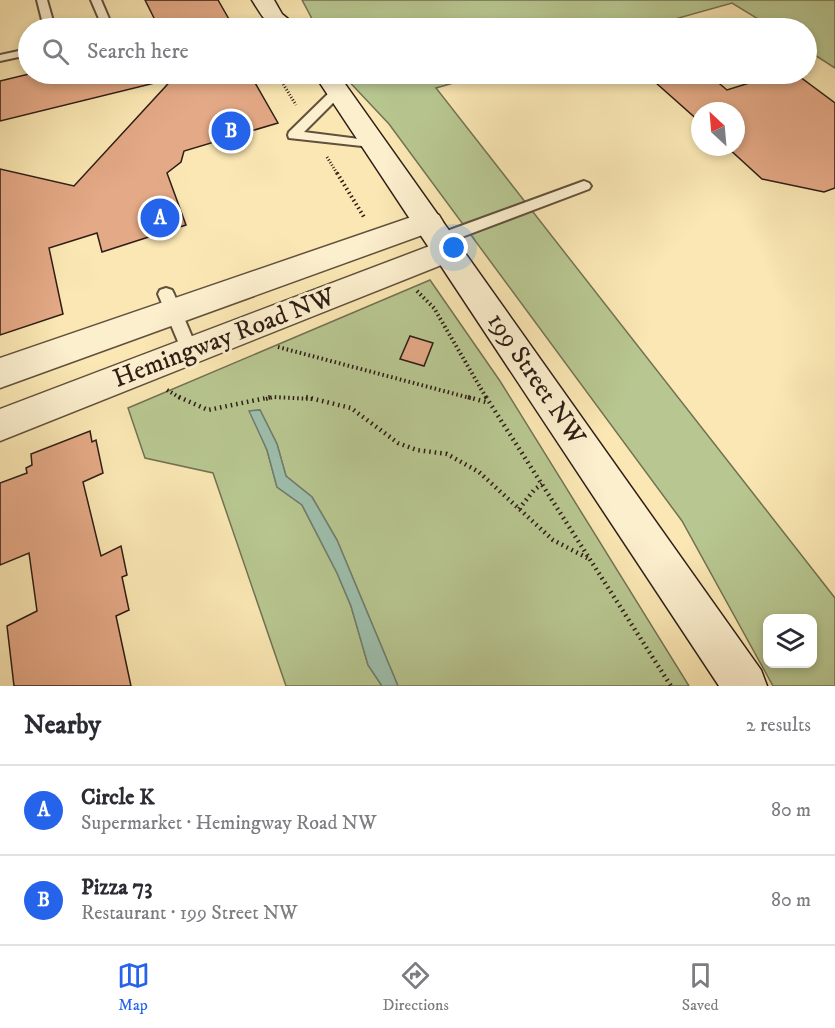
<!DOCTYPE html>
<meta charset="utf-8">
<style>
:root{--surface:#fff;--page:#f7f7f7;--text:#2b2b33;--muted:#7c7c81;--line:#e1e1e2;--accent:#2563eb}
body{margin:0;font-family:"IM FELL DW Pica",serif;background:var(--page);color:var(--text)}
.controls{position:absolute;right:18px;bottom:18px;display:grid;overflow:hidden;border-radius:12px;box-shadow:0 3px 9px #0003}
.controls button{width:54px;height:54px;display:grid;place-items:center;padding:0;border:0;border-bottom:2px solid var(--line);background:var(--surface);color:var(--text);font:30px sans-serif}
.compass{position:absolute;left:691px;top:102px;width:54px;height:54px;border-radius:50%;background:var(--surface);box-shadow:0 3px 9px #0003;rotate:334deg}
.you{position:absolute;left:454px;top:248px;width:21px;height:21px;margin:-15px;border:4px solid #fff;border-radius:50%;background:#1a73e8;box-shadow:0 0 0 9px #1a73e833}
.badge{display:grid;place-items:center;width:39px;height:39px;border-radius:50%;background:var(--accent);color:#fff;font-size:20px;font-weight:700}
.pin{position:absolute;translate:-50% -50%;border:3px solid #fff;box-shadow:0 2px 6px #0006}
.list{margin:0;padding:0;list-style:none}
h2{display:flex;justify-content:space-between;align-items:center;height:78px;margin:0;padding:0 24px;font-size:26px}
h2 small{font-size:20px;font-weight:400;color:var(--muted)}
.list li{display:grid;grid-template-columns:39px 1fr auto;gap:18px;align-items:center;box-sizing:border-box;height:90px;padding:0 24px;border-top:2px solid var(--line)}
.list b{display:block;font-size:22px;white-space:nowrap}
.list p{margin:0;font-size:20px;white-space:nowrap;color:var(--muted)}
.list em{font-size:20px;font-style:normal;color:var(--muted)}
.icon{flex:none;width:33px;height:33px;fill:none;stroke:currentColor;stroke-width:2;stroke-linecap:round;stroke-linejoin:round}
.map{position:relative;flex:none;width:835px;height:686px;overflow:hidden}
.search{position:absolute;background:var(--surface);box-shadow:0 3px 9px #0003;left:18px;right:18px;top:18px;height:66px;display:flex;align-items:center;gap:15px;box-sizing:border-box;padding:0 21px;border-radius:33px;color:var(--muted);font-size:22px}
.sheet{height:258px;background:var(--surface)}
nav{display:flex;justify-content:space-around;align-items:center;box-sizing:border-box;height:84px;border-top:2px solid var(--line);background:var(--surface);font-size:16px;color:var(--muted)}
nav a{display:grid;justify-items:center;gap:3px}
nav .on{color:var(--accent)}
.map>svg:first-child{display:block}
.green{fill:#b8c791;stroke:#737254;stroke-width:1.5;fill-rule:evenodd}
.water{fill:#9ec0ae;stroke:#717f71;stroke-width:1.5}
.building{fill:#e4a986;stroke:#2e1d16;stroke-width:1.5}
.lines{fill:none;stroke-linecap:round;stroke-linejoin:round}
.service-casing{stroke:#61503d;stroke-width:4}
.tertiary-casing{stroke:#61503d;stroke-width:3}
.secondary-casing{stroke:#2e1d16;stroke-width:3}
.path-far2{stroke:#2e1d16;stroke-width:3;stroke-dasharray:1 2;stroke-linecap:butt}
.path-far1{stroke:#2e1d16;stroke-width:4;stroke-dasharray:1.5 3;stroke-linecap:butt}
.path{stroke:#2e1d16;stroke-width:4.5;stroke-dasharray:1.5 4;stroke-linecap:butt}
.service{fill:#fcefce;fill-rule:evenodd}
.tertiary{fill:#fcefce;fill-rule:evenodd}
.secondary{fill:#fcefce;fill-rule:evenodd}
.labels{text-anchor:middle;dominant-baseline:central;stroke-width:6;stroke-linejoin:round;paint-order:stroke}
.street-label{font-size:26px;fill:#2e1d16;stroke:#fcefce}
</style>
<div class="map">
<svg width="835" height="686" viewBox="0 0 835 686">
<rect width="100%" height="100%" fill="#fae7b3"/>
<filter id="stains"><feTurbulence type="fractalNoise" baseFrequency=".00333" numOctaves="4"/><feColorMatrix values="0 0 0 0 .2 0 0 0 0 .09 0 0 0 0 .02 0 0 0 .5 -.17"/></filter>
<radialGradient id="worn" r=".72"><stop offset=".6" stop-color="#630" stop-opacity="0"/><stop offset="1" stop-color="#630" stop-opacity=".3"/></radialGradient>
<!-- green -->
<g class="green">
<path d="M302,0h533v68l-28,-18 -1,-22h-33l-41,-25 -89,25h-326z"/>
<path d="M342,74h143l-49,14 399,510v88h-62l-91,-165 -293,-397zM768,618h44v46h-44z"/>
<path d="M430,280l70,101 189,305h-291l-61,-146 -25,-43 -26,-21 -9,-32 -17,-34 -10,1 17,39 10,37 25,18 35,68 14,33 17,59 14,21h-96l-73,-213 -68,-15 -17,-50z"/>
</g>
<!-- water -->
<path class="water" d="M260,410l17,34 9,32 26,21 25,43 61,146h-16l-14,-21 -17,-59 -14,-33 -35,-68 -25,-18 -10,-37 -18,-39z"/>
<!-- building -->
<g class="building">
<path d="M145,0h73l16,28h-75z"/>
<path d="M29,74h129l1,8 -159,39v-40z"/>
<path d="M177,74h73l28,49 -94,28 -3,11 -14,11 19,52 -84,27 -5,-19 -48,15 14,66 -63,21v-166l74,17z"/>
<path d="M646,74h62l19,16 51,-16h18l39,29v85l-11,4 -62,-13 -35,-32h9v-36h-36v11z"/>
<path d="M410,336l23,7 -9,23 -24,-7z"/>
<path d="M90,431l2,11 4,-2 7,33 -20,9 18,74 20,-10 6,29 -5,2 7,33 -13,6 15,70h-117l-7,-60 30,-15 -8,-58 -29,12v-82l27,-10 -1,-5 6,-3 -1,-11z"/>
</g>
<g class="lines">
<!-- service casing -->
<g class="service-casing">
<g id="service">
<path d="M37,0h10l8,28h-11z"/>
<path d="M91,0h10l12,28h-10z"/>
<path d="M28,49v6l-28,6v-6z"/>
<path d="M338,87l4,1v6l-38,38 71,9 7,4 -2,3 -91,-10 -1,-3 1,-3 45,-44z"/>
<path d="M584,181l5,2 2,3 -2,3 -143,54h-10l-2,-4 2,-4z"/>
<path d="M166,288l6,2 2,4 24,57 -2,5 -6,2 -6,-2 -2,-5 -24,-57 2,-4z"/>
</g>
</g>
<!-- tertiary casing -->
<g class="tertiary-casing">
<g id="tertiary">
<path d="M429,211l10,4 4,7 -4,7 -439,159v-30z"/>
<path d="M448,239l11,3 4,8 -4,8 -459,183v-32z"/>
</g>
</g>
<!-- secondary casing -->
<g class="secondary-casing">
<g id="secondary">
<path d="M252,0h22l8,14 17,14c-29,3 -32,-4 -47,-28z"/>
<path d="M314,74h24l423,596 6,16h-48z"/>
</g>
</g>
<!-- path-far2 -->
<g class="path-far2">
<path d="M277,74l19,31"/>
<path d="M327,157l11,18"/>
</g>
<!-- path-far1 -->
<g class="path-far1">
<path d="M337,173l27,44"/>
<path d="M417,291l17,17 53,91"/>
<path d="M278,347l196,52"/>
<path d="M167,390l15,9"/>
<path d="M266,399l7,-2 39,2"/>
</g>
<!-- path -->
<g class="path">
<path d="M179,397l29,13 63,-13"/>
<path d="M306,397l45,11 47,35 19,7 30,4 32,18 74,68 38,20"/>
<path d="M468,397l21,6"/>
<path d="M486,397l185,289"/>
<path d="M519,509l15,-19 8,-6"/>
</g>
<!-- service -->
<use href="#service" class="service"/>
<!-- tertiary -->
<use href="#tertiary" class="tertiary"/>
<!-- secondary -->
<use href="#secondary" class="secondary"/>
</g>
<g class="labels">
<!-- street labels -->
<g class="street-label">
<text transform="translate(224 338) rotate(-21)">Hemingway Road NW</text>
<text transform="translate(536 379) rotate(56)">199 Street NW</text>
</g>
</g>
<rect width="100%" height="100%" filter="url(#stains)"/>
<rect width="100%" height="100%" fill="url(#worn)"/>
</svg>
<div class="controls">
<button><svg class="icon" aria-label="layers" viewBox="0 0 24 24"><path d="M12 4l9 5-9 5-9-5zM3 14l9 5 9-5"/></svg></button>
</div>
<svg class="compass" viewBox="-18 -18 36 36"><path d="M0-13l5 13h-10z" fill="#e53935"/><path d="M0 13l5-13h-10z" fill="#7c7c81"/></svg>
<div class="you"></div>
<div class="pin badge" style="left:160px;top:218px">A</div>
<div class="pin badge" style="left:231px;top:131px">B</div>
<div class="search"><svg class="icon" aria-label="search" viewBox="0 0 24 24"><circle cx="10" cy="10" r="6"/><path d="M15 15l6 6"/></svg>Search here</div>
</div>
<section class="sheet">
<h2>Nearby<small>2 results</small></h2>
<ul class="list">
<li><span class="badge">A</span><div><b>Circle K</b><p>Supermarket · Hemingway Road NW</p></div><em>80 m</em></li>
<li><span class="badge">B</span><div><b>Pizza 73</b><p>Restaurant · 199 Street NW</p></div><em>80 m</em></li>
</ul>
</section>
<nav>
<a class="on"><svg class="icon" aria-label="map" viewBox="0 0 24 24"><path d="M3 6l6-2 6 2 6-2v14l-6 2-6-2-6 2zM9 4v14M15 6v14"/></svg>Map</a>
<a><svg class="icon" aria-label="directions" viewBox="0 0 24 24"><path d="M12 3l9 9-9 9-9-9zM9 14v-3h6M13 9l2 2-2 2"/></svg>Directions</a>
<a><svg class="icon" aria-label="saved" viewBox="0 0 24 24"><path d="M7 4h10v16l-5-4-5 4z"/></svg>Saved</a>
</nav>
